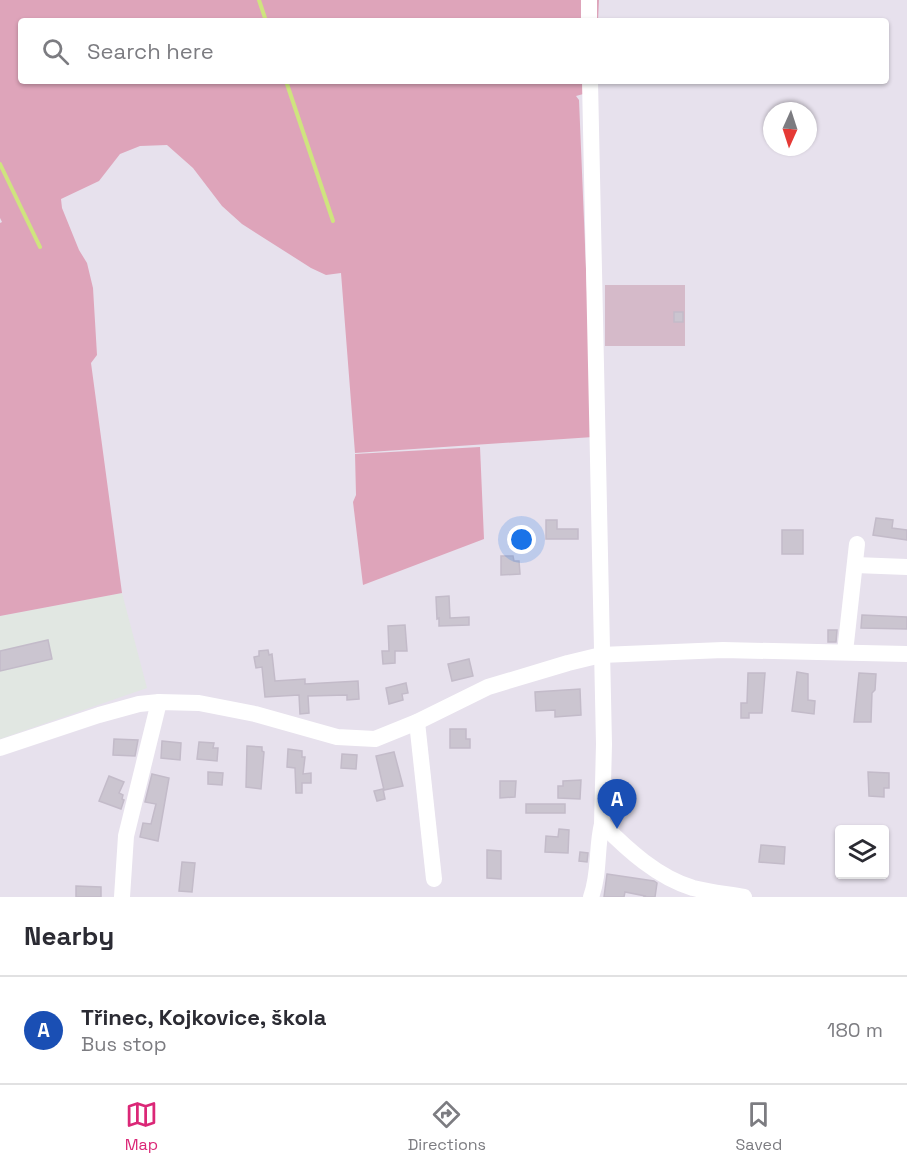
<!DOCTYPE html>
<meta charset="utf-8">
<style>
:root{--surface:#fff;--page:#f2f2f3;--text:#2b2b33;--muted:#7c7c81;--line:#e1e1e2;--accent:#db2777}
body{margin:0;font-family:"Space Grotesk",sans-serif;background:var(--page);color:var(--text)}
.controls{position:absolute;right:18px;bottom:18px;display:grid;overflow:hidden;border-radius:6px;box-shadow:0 2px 4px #0004}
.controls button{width:54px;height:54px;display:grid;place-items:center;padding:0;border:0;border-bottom:2px solid var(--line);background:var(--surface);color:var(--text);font:30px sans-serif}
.compass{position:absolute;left:763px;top:102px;width:54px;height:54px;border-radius:50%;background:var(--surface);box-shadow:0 2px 4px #0004;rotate:183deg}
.you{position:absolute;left:522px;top:540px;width:21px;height:21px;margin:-15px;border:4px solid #fff;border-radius:50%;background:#1a73e8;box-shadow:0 0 0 9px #1a73e833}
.badge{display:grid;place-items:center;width:39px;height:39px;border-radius:50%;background:var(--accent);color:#fff;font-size:20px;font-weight:700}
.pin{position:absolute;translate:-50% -50px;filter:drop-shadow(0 2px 3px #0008)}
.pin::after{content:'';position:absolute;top:32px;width:21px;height:18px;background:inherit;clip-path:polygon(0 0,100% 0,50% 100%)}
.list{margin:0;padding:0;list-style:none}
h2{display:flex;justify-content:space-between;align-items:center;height:78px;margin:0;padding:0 24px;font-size:26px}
h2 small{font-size:20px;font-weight:400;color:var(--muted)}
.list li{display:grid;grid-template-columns:39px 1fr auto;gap:18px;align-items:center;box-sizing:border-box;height:108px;padding:0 24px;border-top:2px solid var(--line)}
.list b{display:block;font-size:22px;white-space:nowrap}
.list p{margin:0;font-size:20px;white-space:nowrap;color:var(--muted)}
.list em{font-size:20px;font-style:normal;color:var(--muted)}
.icon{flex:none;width:33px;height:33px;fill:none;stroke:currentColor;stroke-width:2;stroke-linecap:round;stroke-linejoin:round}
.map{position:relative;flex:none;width:907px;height:897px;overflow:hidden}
.search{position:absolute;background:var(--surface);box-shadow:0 2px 4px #0004;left:18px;right:18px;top:18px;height:66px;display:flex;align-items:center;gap:15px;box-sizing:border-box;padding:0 21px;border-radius:6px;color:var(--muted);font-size:22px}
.sheet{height:186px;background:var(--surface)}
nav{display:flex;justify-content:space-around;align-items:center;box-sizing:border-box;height:84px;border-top:2px solid var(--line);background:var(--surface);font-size:16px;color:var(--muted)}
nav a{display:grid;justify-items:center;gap:3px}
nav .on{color:var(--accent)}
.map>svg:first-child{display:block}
.industrial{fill:#e1e7e2}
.green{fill:#dea4ba}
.cemetery{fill:#d5bac9}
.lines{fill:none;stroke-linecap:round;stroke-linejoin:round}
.stream{stroke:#cfe47f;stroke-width:4}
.building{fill:#cbc5d0;stroke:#c3bbc9;stroke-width:1.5}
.minor{stroke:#fff;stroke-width:16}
</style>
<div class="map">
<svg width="907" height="897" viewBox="0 0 907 897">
<rect width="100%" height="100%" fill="#e7e1ed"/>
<!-- industrial -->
<path class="industrial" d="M122,593l25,95 -147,51v-123z"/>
<!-- green -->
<g class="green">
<path d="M0,0h599l-1,21h-577v60h566v12l-11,3 3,4 14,337 -238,16 -14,-180 -15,2 -15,-7 -69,-44 -20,-18 -29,-38 -26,-23 -27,1 -20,8 -21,27 -38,18 1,9 17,42 8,13 6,25 4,67 -6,8 31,230 -122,23v-393l2,-1 -2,-4z"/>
<path d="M480,447l4,92 -121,46 -10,-83 3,-7 -1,-41z"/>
</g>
<!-- cemetery -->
<rect class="cemetery" x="605" y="285" width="80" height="61"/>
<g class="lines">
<!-- stream -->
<g class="stream">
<path d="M259,0l7,21"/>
<path d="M286,81l47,140"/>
<path d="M0,164l40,83"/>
</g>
</g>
<!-- building -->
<g class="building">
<rect x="674" y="312" width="9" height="10"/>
<path d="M876,518l17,2 -1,8 15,2v10l-34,-5z"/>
<path d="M546,520h11v9h21v10h-32z"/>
<rect x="782" y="530" width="21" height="24"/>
<path d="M501,556h12l1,5h5l1,13 -19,1z"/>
<path d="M449,596l1,22 19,-1v8l-30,1v-8l-2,1 -1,-22z"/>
<path d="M862,615l45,2v12l-46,-1z"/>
<path d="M405,625l2,26h-12v12l-12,1 -1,-13h7l-1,-25z"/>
<path d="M828,630h9l-1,12h-8z"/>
<path d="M48,640l4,19 -52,12v-20z"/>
<path d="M268,650l1,5 3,-1 3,27 30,-2v5l53,-3 1,18 -12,1v-5l-39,1 1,17 -9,1 -1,-19 -34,2 -3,-30 -6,1 -2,-11 5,-1v-5z"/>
<path d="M469,659l4,17 -21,5 -4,-17z"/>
<path d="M797,672l11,2v26l7,1 -1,13 -22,-3z"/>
<path d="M748,673h17l-3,40h-13v5h-8v-15h6z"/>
<path d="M859,673l17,1 -1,16 -3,3 -1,29h-17z"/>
<path d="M406,683l2,10 -6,1 1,6 -14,4 -3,-16z"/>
<path d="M580,689l1,26 -26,2v-7l-19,1 -1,-19z"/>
<path d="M450,729h16v10h4v9h-20z"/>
<path d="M114,739l24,1 -3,16 -22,-1z"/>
<path d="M162,741l19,2 -1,17 -19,-2z"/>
<path d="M199,742l15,1 -1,5h5l-1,13 -20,-2z"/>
<path d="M247,746l15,1v4l2,1 -3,37 -15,-2z"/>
<path d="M288,749l14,2v6h3l-2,17 8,-1v10h-9v10h-6l-1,-25 -8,-1z"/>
<path d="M394,752l9,34 -19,4 -8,-34z"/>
<path d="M342,754l15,1 -1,14 -15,-1z"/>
<path d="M208,772l15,1 -1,12 -14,-1z"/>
<path d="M868,772l21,1v15h-5v9l-15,-1z"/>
<path d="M152,774l17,4 -11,63 -18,-4 3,-14 8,1 5,-20 -11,-2z"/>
<path d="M109,776l15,6 -5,11 4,2 -1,4 2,1 -3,9 -22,-8z"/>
<path d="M581,780l-1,19 -22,-1v-12h5v-5z"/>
<path d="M500,781h16l-1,16 -15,1z"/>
<path d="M383,789l2,10 -8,2 -3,-10z"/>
<rect x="526" y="804" width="39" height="9"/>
<path d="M559,829l10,1 -1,23 -23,-1 1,-16 12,1z"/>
<path d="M761,845l24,2 -1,17 -25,-2z"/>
<path d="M487,850l14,1v28l-14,-1z"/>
<path d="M580,852l8,1 -1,9 -8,-1z"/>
<path d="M182,862l13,1 -3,29 -13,-1z"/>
<path d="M607,874l47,7 3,2 -2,14h-11l1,-1 -20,-4 -1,5h-20z"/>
<path d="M76,886l25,1v10h-25z"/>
</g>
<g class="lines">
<!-- minor -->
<g class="minor">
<path d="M589,21v-21"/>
<path d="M590,81l14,663 -2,80c26,26 55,53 91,64 16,4 34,6 51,9"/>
<path d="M855,565l52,2"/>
<path d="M845,652l12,-108"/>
<path d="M417,722l17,157"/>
<path d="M0,748l99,-33 40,-11 20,-2 40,1 56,11 82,23 38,2 42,-17 71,-35 80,-24 33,-8 122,-5 184,4"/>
<path d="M122,897l4,-61 33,-134"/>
<path d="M591,897c9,-24 5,-49 11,-73"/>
</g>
</g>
</svg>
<div class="controls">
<button><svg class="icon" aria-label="layers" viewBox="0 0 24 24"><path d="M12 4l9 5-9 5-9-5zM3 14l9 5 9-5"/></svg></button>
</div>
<svg class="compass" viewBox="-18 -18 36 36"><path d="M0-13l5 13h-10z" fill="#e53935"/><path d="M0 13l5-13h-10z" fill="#7c7c81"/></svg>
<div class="you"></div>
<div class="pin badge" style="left:617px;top:829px;background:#1a4fb4">A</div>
<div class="search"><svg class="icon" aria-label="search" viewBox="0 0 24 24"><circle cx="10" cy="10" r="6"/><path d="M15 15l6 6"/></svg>Search here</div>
</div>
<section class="sheet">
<h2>Nearby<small></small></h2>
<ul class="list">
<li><span class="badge" style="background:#1a4fb4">A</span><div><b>Třinec, Kojkovice, škola</b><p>Bus stop</p></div><em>180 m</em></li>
</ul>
</section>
<nav>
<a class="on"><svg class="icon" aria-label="map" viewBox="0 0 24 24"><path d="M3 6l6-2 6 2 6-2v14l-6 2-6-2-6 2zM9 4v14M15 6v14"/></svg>Map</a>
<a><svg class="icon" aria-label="directions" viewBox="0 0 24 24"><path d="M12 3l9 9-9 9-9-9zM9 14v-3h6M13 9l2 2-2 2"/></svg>Directions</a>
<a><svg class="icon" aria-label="saved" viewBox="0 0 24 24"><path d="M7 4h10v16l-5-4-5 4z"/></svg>Saved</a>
</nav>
